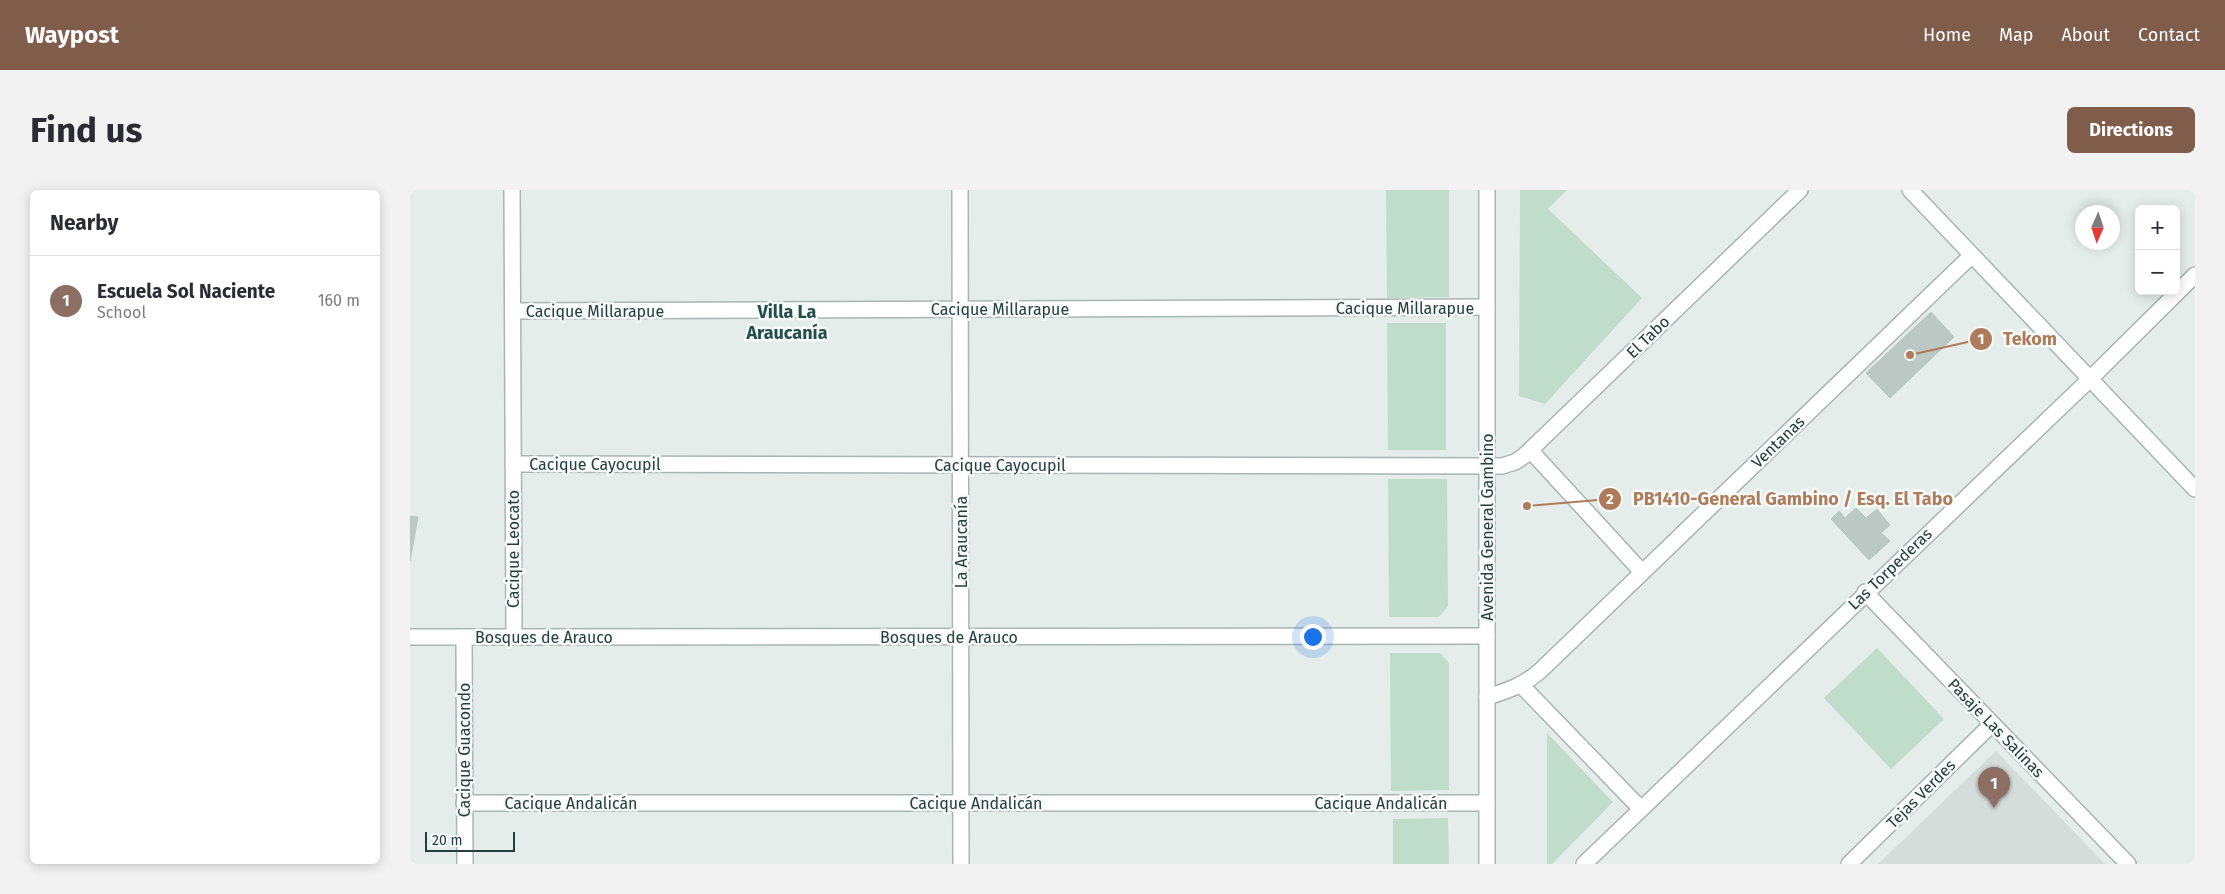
<!DOCTYPE html>
<meta charset="utf-8">
<style>
:root{--surface:#fff;--page:#f2f2f3;--text:#2b2b33;--muted:#7c7c81;--line:#e1e1e2;--accent:#805c4b}
body{margin:0;font-family:"Fira Sans",sans-serif;background:var(--page);color:var(--text)}
.controls{position:absolute;right:15px;top:15px;display:grid;overflow:hidden;border-radius:8px;box-shadow:0 2px 12px #0003}
.controls button{width:45px;height:45px;display:grid;place-items:center;padding:0;border:0;border-bottom:1px solid var(--line);background:var(--surface);color:var(--text);font:25px sans-serif}
.compass{position:absolute;left:1665px;top:15px;width:45px;height:45px;border-radius:50%;background:var(--surface);box-shadow:0 2px 12px #0003;rotate:183deg}
.scale{position:absolute;left:15px;bottom:12px;width:90px;box-sizing:border-box;padding-left:5px;border:2px solid #253e3b;border-top:0;font-size:14px;line-height:18px;white-space:nowrap;color:#253e3b;-webkit-text-stroke:4px #f6faf8;paint-order:stroke}
.you{position:absolute;left:902px;top:446px;width:18px;height:18px;margin:-12px;border:4px solid #fff;border-radius:50%;background:#1a73e8;box-shadow:0 0 0 8px #1a73e833}
.badge{display:grid;place-items:center;width:32px;height:32px;border-radius:50%;background:var(--accent);color:#fff;font-size:16px;font-weight:700}
.pin{position:absolute;translate:-50% -41px;filter:drop-shadow(0 1px 2px #0008)}
.pin::after{content:'';position:absolute;top:26px;width:18px;height:15px;background:inherit;clip-path:polygon(0 0,100% 0,50% 100%)}
.list{margin:0;padding:0;list-style:none}
h2{display:flex;justify-content:space-between;align-items:center;height:65px;margin:0;padding:0 20px;font-size:21px}
h2 small{font-size:16px;font-weight:400;color:var(--muted)}
.list li{display:grid;grid-template-columns:32px 1fr auto;gap:15px;align-items:center;box-sizing:border-box;height:90px;padding:0 20px;border-top:1px solid var(--line)}
.list b{display:block;font-size:19px;white-space:nowrap}
.list p{margin:0;font-size:16px;white-space:nowrap;color:var(--muted)}
.list em{font-size:16px;font-style:normal;color:var(--muted)}
.map{position:relative;flex:none;width:1785px;height:674px;overflow:hidden;border-radius:8px}
header{display:flex;align-items:center;gap:30px;box-sizing:border-box;height:70px;padding:0 25px;background:var(--accent);color:#fff}
header strong{font-size:24px}
nav{display:flex;gap:28px;margin-inline-start:auto;font-size:18px}
.intro{display:flex;align-items:center;justify-content:space-between;box-sizing:border-box;height:120px;padding:0 30px}
h1{margin:0;font-size:35px}
.button{padding:12px 22px;border-radius:8px;background:var(--accent);color:#fff;font-size:18px;font-weight:700}
main{display:flex;gap:30px;padding:0 30px}
aside{flex:1;background:var(--surface);border-radius:8px;box-shadow:0 2px 12px #0003}
.map>svg:first-child{display:block}
.built{fill:#d4ddda}
.green{fill:#c0ddcb}
.building{fill:#bbc8c4;stroke:#b8c7c2}
.lines{fill:none;stroke-linecap:round;stroke-linejoin:round}
.street-casing{stroke:#a8b5b3;stroke-width:18}
.secondary-casing{stroke:#a4b8b4;stroke-width:18}
.street{stroke:#fff;stroke-width:15}
.secondary{stroke:#fff;stroke-width:15}
.labels{text-anchor:middle;dominant-baseline:central;stroke-width:5;stroke-linejoin:round;paint-order:stroke}
.street-label{font-size:16px;fill:#253e3b;stroke:#f6faf8}
.neighbourhood-label{font-size:18px;font-weight:bold;fill:#234f4a;stroke:#f6faf8}
.leader{fill:none;stroke:#ae7c5b;stroke-width:2}
.callout-dot{fill:#ae7c5b;stroke:#f6faf8;stroke-width:2}
.mark-label{font-size:15px;text-anchor:middle;font-weight:bold;fill:#fff}
.callout-label{font-size:18px;text-anchor:middle;font-weight:bold;fill:#ae7c5b;stroke:#f6faf8;stroke-width:5;stroke-linejoin:round;paint-order:stroke}
</style>
<header>
<strong>Waypost</strong>
<nav><a>Home</a><a>Map</a><a>About</a><a>Contact</a></nav>
</header>
<div class="intro"><h1>Find us</h1><a class="button">Directions</a></div>
<main>
<aside>
<h2>Nearby<small></small></h2>
<ul class="list">
<li><span class="badge" style="background:#8d6e63">1</span><div><b>Escuela Sol Naciente</b><p>School</p></div><em>160 m</em></li>
</ul>
</aside>
<div class="map">
<svg width="1785" height="674" viewBox="0 0 1785 674">
<rect width="100%" height="100%" fill="#e5edeb"/>
<!-- built -->
<path class="built" d="M1586,561l109,113h-227z"/>
<!-- green -->
<g class="green">
<path d="M976,0h63v107l-62,1z"/>
<path d="M1110,0h47l-19,19 94,89 -97,106 -26,-8z"/>
<path d="M977,133h59v127h-58z"/>
<path d="M978,289h59l1,127 -9,11h-50z"/>
<path d="M1467,458l67,71 -53,50 -67,-71z"/>
<path d="M980,463h50l9,10v127l-58,1z"/>
<path d="M1137,543l66,69 -61,62h-5z"/>
<path d="M1038,628l1,46h-56v-45z"/>
</g>
<!-- building -->
<g class="building">
<path d="M1521,122l23,25 -64,61 -24,-25z"/>
<path d="M1446,318l10,10 11,-9 13,16 -9,8 9,8 -21,19 -38,-41 8,-8 6,7z"/>
<path d="M0,326l8,1 -8,44z"/>
</g>
<g class="lines">
<!-- street casing -->
<g class="street-casing">
<g id="street">
<path d="M102,0l2,447"/>
<path d="M550,0l1,674"/>
<path d="M103,121l974,-4"/>
<path d="M1120,260l112,122"/>
<path d="M103,274l989,2 13,-4 9,-6 276,-266"/>
<path d="M1455,402l263,272"/>
<path d="M0,447l1077,-1"/>
<path d="M54,447l1,227"/>
<path d="M1111,495l120,124"/>
<path d="M1077,507c20,-6 37,-12 53,-26l432,-416"/>
<path d="M54,613h1023"/>
<path d="M1174,674l506,-485 105,-104"/>
<path d="M1439,674l143,-140"/>
</g>
</g>
<!-- secondary casing -->
<g class="secondary-casing">
<g id="secondary">
<path d="M1077,0v674"/>
<path d="M1500,0l285,299"/>
</g>
</g>
<!-- street -->
<use href="#street" class="street"/>
<!-- secondary -->
<use href="#secondary" class="secondary"/>
</g>
<g class="labels">
<!-- street labels -->
<g class="street-label">
<text x="995" y="118">Cacique Millarapue</text>
<text x="590" y="119">Cacique Millarapue</text>
<text x="185" y="121">Cacique Millarapue</text>
<text transform="translate(1238 147) rotate(-44)">El Tabo</text>
<text transform="translate(1368 252) rotate(-44)">Ventanas</text>
<text x="185" y="274">Cacique Cayocupil</text>
<text x="590" y="275">Cacique Cayocupil</text>
<text transform="translate(1077 337) rotate(-90)">Avenida General Gambino</text>
<text transform="translate(551 352) rotate(-90)">La Araucanía</text>
<text transform="translate(103 359) rotate(-90)">Cacique Leocato</text>
<text transform="translate(1480 379) rotate(-44)">Las Torpederas</text>
<text x="134" y="447">Bosques de Arauco</text>
<text x="539" y="447">Bosques de Arauco</text>
<text transform="translate(1586 538) rotate(46)">Pasaje Las Salinas</text>
<text transform="translate(54 560) rotate(-90)">Cacique Guacondo</text>
<text transform="translate(1511 604) rotate(-45)">Tejas Verdes</text>
<text x="161" y="613">Cacique Andalicán</text>
<text x="566" y="613">Cacique Andalicán</text>
<text x="971" y="613">Cacique Andalicán</text>
</g>
<!-- neighbourhood labels -->
<g class="neighbourhood-label">
<text x="377" y="122">Villa La<tspan x="377" dy="21">Araucanía</tspan></text>
</g>
</g>
<!-- callouts -->
<path class="leader" d="M1500 165L1571 149M1117 316L1200 309"/>
<g class="callout-dot">
<circle cx="1500" cy="165" r="5"/>
<circle cx="1117" cy="316" r="5"/>
<circle cx="1571" cy="149" r="12"/>
<circle cx="1200" cy="309" r="12"/>
</g>
<g class="mark-label">
<text x="1571" y="154">1</text>
<text x="1200" y="314">2</text>
</g>
<g class="callout-label">
<text x="1620" y="155">Tekom</text>
<text x="1383" y="315">PB1410-General Gambino / Esq. El Tabo</text>
</g>
</svg>
<div class="controls">
<button>+</button>
<button>−</button>
</div>
<svg class="compass" viewBox="-18 -18 36 36"><path d="M0-13l5 13h-10z" fill="#e53935"/><path d="M0 13l5-13h-10z" fill="#7c7c81"/></svg>
<div class="scale">20 m</div>
<div class="you"></div>
<div class="pin badge" style="left:1584px;top:618px;background:#8d6e63">1</div>
</div>
</main>
